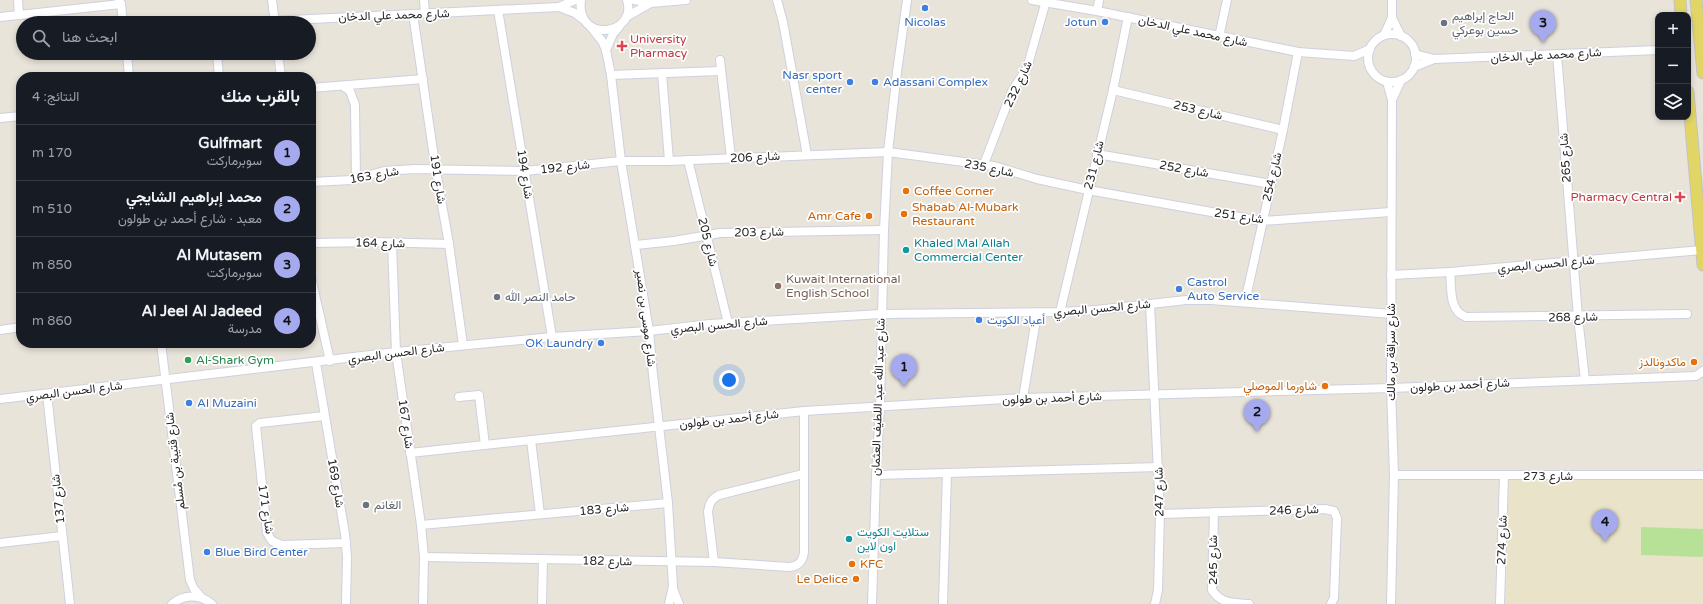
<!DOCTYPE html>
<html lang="ar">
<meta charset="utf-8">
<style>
:root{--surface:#171b24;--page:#20242c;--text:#f1f3f6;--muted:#9ea1a6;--line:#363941;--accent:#a5aaef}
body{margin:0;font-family:"Varela Round",Vazirmatn,sans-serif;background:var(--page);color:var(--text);direction:rtl}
.controls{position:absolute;right:12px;top:12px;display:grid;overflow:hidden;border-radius:8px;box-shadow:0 2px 6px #0003}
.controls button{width:36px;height:36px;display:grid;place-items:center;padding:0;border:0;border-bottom:1px solid var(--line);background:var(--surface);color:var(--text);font:20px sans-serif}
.you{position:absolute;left:729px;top:380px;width:14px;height:14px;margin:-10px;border:3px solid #fff;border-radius:50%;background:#1a73e8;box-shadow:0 0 0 6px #1a73e833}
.badge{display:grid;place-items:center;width:26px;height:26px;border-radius:50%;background:var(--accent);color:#111;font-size:13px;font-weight:700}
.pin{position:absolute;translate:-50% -33px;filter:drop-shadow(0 1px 2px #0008)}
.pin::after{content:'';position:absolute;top:21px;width:14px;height:12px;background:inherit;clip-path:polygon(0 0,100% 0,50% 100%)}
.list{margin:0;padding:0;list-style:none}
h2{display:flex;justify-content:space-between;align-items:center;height:52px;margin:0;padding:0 16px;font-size:17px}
h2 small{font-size:13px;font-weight:400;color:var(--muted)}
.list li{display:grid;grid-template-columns:26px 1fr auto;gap:12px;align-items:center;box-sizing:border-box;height:56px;padding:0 16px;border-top:1px solid var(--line)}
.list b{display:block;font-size:15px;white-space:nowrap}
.list p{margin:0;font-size:13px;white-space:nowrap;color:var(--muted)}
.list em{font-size:13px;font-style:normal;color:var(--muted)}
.icon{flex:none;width:22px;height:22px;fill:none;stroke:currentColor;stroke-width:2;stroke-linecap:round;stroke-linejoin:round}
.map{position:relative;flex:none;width:1703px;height:604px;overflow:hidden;direction:ltr}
.search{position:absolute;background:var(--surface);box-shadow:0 2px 6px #0003;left:16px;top:16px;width:300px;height:44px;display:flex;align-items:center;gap:10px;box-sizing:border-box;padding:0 14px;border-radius:22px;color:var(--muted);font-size:15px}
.panel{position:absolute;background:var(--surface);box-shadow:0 2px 6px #0003;left:16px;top:72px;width:300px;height:276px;border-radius:16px;direction:rtl}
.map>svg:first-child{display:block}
.education{fill:#e9e3ca}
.pitch{fill:#b8e198}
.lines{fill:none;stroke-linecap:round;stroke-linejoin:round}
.minor-casing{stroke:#cfd0df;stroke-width:10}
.major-casing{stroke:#c3c3c3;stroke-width:13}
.minor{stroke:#fff;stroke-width:8}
.major{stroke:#e1d566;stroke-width:11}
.shop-dot{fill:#3f7fe0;stroke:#fff;stroke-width:1.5}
.worship-dot{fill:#6b7280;stroke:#fff;stroke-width:1.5}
.health-dot{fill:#e0444e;stroke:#fff;stroke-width:1.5}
.food-dot{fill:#e8710a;stroke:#fff;stroke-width:1.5}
.culture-dot{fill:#0f9aa8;stroke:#fff;stroke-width:1.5}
.education-dot{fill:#8d6e63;stroke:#fff;stroke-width:1.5}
.leisure-dot{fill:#2e9e5b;stroke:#fff;stroke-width:1.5}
.labels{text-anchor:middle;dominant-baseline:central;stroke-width:3.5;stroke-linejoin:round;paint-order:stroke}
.street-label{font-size:12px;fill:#272727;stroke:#fff}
.worship-label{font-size:12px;fill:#5b616d;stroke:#fff;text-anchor:start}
.shop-label{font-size:12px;fill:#366cbe;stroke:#fff;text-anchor:start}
.health-label{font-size:12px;fill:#be3a42;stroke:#fff;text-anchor:start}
.food-label{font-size:12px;fill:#c56008;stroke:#fff;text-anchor:end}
.culture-label{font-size:12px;fill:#0d838f;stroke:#fff;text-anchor:start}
.education-label{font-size:12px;fill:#785e54;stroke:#fff;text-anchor:start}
.leisure-label{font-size:12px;fill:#27864d;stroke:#fff;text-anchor:start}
</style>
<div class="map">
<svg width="1703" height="604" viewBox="0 0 1703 604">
<rect width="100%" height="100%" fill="#e8e4da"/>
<!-- education -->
<path class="education" d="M1509,478l194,1v125h-197z"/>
<!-- pitch -->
<path class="pitch" d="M1641,527l62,2v28l-62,-2z"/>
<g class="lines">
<!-- minor casing -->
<g class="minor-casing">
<g id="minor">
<path d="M18,0l1,15"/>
<path d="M119,0l2,4 2,19"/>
<path d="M272,0l3,23"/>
<path d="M424,0l1,13"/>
<path d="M581,0c-6,44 57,36 46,0"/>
<path d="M634,0l17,3 35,-3"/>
<path d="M777,0l6,22 24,133"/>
<path d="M1032,0l65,11 201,41 56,4 16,-7"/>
<path d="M559,7l16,6 9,7"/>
<path d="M498,10l54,327"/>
<path d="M1097,11l2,-11"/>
<path d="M413,14l23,157 13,73 14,101"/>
<path d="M0,17l121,-13"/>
<path d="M626,17l23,-13"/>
<path d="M1392,18l9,18"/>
<path d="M229,23l330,-16 16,-7"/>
<path d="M590,26l12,15 4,9 5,25 10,86 28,170 4,44 15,128 5,83 -4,18"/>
<circle cx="1392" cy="58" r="24"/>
<path d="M1384,35l8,-17v-18"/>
<path d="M1219,37l8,-37"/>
<path d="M606,50l7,-16 6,-7"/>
<path d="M127,53l2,24"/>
<path d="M217,53l2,24"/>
<path d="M278,53l3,24"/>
<path d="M1415,54l19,5 224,-9"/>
<path d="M1557,54l21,263 7,63"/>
<path d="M720,60l11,98"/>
<path d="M1414,67l20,-8"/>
<path d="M662,73l7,88"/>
<path d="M611,75l110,-4"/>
<path d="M1387,82l5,18 -1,288 3,87 -3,129"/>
<path d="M343,86l7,5 5,14 1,74"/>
<path d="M311,88l112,-9"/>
<path d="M1113,90l170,40"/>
<path d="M1392,100l9,-20"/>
<path d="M0,118l21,-2"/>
<path d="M1097,154l174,30"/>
<path d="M688,160l40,163"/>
<path d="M984,164l28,-73 15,-23 19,-67"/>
<path d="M311,182l41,-2 32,-9 31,-2 110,2 96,-10h48l219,-9 106,14 43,13 51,11 174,31 129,-9"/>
<path d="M311,243l64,-1 74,2"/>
<path d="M392,243l4,109 25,173 3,32 -1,47"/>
<path d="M636,245l38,-4 46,-8 164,-3"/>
<path d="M1450,272c2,15 -2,39 16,45l221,-3"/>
<path d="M1391,275l59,-3 252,-22"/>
<path d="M311,277l19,84"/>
<path d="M1245,302l38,-172 15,-78"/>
<path d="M1150,304l10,210 -2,76 -3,14"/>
<path d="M1060,312l53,-222 15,-73"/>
<path d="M0,330l21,-3"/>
<path d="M161,343l29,237 4,9 7,8"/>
<path d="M316,363l29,171 2,23 -1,47"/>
<path d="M47,394l23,210"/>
<path d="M459,397l20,-2 6,50"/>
<path d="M1023,398l14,-85"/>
<path d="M0,399l396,-47 156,-15 97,-6 61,-7 171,-10 179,-2 36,-2 90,-10h25l181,14"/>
<path d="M324,416l-64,7 -4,3 11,107 5,8 10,4 64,-2"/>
<path d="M531,440l9,74"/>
<path d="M410,453l394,-42 219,-13 368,-10 305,-12 7,-5"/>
<path d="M876,475l283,-8"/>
<path d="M1394,475h309"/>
<path d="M1214,512l-2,78c9,14 22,13 37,14"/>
<path d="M1160,514l165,-5 9,2 3,7 -3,80 -3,6"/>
<path d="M421,525l247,-22"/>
<path d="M0,543l62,-7"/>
<path d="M424,557l290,5 75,5c10,-1 14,-6 15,-15v-141"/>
<path d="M714,562l-6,-50c1,-8 3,-13 11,-17l84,-21"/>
<path d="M673,589l6,15"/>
<path d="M172,604c12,-10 28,-10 40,0"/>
<path d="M542,604l1,-45"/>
<path d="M872,604l4,-129 4,-68 4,-177 4,-78 9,-80 10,-72"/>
<path d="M943,604l4,-131"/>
<path d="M1500,604l4,-128"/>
</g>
</g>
<!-- major casing -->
<g class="major-casing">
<g id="major">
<path d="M1680,0l1,15"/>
<path d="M1696,0l7,73"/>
<path d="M1688,92l15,173"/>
</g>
</g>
<!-- minor -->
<use href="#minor" class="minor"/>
<!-- major -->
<use href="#major" class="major"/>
</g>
<!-- markers -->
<g class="shop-dot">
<circle cx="925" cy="8" r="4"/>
<circle cx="1105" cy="22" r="4"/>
<circle cx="850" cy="82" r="4"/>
<circle cx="875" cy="82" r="4"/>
<circle cx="1179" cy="289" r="4"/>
<circle cx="979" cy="320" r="4"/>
<circle cx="601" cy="343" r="4"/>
<circle cx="189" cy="403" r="4"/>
<circle cx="207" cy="552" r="4"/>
</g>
<g class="worship-dot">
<circle cx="1444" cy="23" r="4"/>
<circle cx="497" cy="297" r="4"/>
<circle cx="366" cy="505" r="4"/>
</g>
<g class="health-dot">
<path d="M620 40h4v4h4v4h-4v4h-4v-4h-4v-4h4z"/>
<path d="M1678 191h4v4h4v4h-4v4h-4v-4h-4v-4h4z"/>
</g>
<g class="food-dot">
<circle cx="906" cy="191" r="4"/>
<circle cx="904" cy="214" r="4"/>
<circle cx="869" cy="216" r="4"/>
<circle cx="1694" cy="362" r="4"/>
<circle cx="1325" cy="386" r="4"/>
<circle cx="852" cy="564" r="4"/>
<circle cx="856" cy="579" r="4"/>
</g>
<g class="culture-dot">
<circle cx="906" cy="250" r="4"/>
<circle cx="849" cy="539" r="4"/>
</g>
<circle class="education-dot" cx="778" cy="286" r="4"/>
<circle class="leisure-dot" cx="188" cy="360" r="4"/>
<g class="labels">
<!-- street labels -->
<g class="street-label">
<text transform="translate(394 15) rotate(-2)">شارع محمد علي الدخان</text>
<text transform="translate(1193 31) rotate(12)">شارع محمد علي الدخان</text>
<text transform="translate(1546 55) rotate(-3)">شارع محمد علي الدخان</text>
<text transform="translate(1018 84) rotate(-65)">شارع 232</text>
<text transform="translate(1198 110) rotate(13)">شارع 253</text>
<text transform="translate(755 157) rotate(-3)">شارع 206</text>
<text transform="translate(1565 158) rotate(-94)">شارع 265</text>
<text transform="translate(1094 165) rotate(-76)">شارع 231</text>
<text transform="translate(565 167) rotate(-6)">شارع 192</text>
<text transform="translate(989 168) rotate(11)">شارع 235</text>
<text transform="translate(1184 169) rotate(10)">شارع 252</text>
<text transform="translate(525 174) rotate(81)">شارع 194</text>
<text transform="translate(374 175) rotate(-10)">شارع 163</text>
<text transform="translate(1272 177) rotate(-77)">شارع 254</text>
<text transform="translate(438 179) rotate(81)">شارع 191</text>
<text transform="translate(1239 216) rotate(8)">شارع 251</text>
<text transform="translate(759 232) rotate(-1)">شارع 203</text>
<text transform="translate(708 242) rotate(76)">شارع 205</text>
<text transform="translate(380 243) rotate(1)">شارع 164</text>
<text transform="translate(1546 264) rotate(-5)">شارع الحسن البصري</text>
<text transform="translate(1102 308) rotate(-5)">شارع الحسن البصري</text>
<text transform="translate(1573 317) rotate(-1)">شارع 268</text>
<text transform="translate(646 318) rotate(83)">شارع موسى بن نصير</text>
<text transform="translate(719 325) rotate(-5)">شارع الحسن البصري</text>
<text transform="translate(1391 352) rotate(-90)">شارع سراقة بن مالك</text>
<text transform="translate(396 353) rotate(-7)">شارع الحسن البصري</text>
<text transform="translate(1460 385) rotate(-3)">شارع أحمد بن طولون</text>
<text transform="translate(74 391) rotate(-7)">شارع الحسن البصري</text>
<text transform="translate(878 397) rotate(-88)">شارع عبد الله عبد اللطيف العثمان</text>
<text transform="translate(1052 398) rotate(-2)">شارع أحمد بن طولون</text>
<text transform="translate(729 419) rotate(-6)">شارع أحمد بن طولون</text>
<text transform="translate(406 424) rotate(82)">شارع 167</text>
<text transform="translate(175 461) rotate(-97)">شارع قتيبة بن مُسلم</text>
<text x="1548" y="476">شارع 273</text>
<text transform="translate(336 483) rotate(80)">شارع 169</text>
<text transform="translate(1159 492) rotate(-91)">شارع 247</text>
<text transform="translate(58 499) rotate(-96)">شارع 137</text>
<text transform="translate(266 509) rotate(81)">شارع 171</text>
<text transform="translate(604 509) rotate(-5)">شارع 183</text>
<text transform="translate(1294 510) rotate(-2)">شارع 246</text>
<text transform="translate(1502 540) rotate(-88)">شارع 274</text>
<text transform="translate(1213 560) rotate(-90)">شارع 245</text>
<text transform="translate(607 561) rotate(1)">شارع 182</text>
</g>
<!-- worship labels -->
<g class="worship-label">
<text x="1452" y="16">الحاج إبراهيم<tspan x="1452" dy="14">حسين بوعركي</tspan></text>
<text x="505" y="297">حامد النصر الله</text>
<text x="374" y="505">الغانم</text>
</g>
<!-- shop labels -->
<g class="shop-label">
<text x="925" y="22" text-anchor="middle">Nicolas</text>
<text x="1097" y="22" text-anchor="end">Jotun</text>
<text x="842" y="75" text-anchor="end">Nasr sport<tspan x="842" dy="14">center</tspan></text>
<text x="883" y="82">Adassani Complex</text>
<text x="1187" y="282">Castrol<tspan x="1187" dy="14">Auto Service</tspan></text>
<text x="987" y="320">أعياد الكويت</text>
<text x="593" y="343" text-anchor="end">OK Laundry</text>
<text x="197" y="403">Al Muzaini</text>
<text x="215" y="552">Blue Bird Center</text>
</g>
<!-- health labels -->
<g class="health-label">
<text x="630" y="39">University<tspan x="630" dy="14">Pharmacy</tspan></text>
<text x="1672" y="197" text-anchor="end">Pharmacy Central</text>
</g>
<!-- food labels -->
<g class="food-label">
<text x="914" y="191" text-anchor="start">Coffee Corner</text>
<text x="912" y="207" text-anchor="start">Shabab Al-Mubark<tspan x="912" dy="14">Restaurant</tspan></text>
<text x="861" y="216">Amr Cafe</text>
<text x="1686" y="362">ماكدونالدز</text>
<text x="1317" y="386">شاورما الموصلي</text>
<text x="860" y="564" text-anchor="start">KFC</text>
<text x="848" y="579">Le Delice</text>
</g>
<!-- culture labels -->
<g class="culture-label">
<text x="914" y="243">Khaled Mal Allah<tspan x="914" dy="14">Commercial Center</tspan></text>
<text x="857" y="532">ستلايت الكويت<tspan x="857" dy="14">اون لاين</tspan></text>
</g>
<!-- education labels -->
<g class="education-label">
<text x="786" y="279">Kuwait International<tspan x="786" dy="14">English School</tspan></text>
</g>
<!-- leisure labels -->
<g class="leisure-label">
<text x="196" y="360">Al-Shark Gym</text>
</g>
</g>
</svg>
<div class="controls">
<button>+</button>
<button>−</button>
<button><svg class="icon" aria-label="layers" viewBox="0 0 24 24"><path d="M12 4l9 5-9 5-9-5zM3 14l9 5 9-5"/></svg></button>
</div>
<div class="you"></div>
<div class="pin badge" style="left:904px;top:387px">1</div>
<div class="pin badge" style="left:1257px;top:432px">2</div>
<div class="pin badge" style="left:1543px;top:43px">3</div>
<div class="pin badge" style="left:1605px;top:542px">4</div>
<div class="search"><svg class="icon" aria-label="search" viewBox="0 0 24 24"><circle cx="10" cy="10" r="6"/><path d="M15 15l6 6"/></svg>ابحث هنا</div>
<section class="panel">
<h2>بالقرب منك<small>النتائج: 4</small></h2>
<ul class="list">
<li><span class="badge">1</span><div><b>Gulfmart</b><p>سوبرماركت</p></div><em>170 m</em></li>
<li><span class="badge">2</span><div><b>محمد إبراهيم الشايجي</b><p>معبد · شارع أحمد بن طولون</p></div><em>510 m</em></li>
<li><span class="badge">3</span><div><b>Al Mutasem</b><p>سوبرماركت</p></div><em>850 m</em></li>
<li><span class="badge">4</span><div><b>Al Jeel Al Jadeed</b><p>مدرسة</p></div><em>860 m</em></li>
</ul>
</section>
</div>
